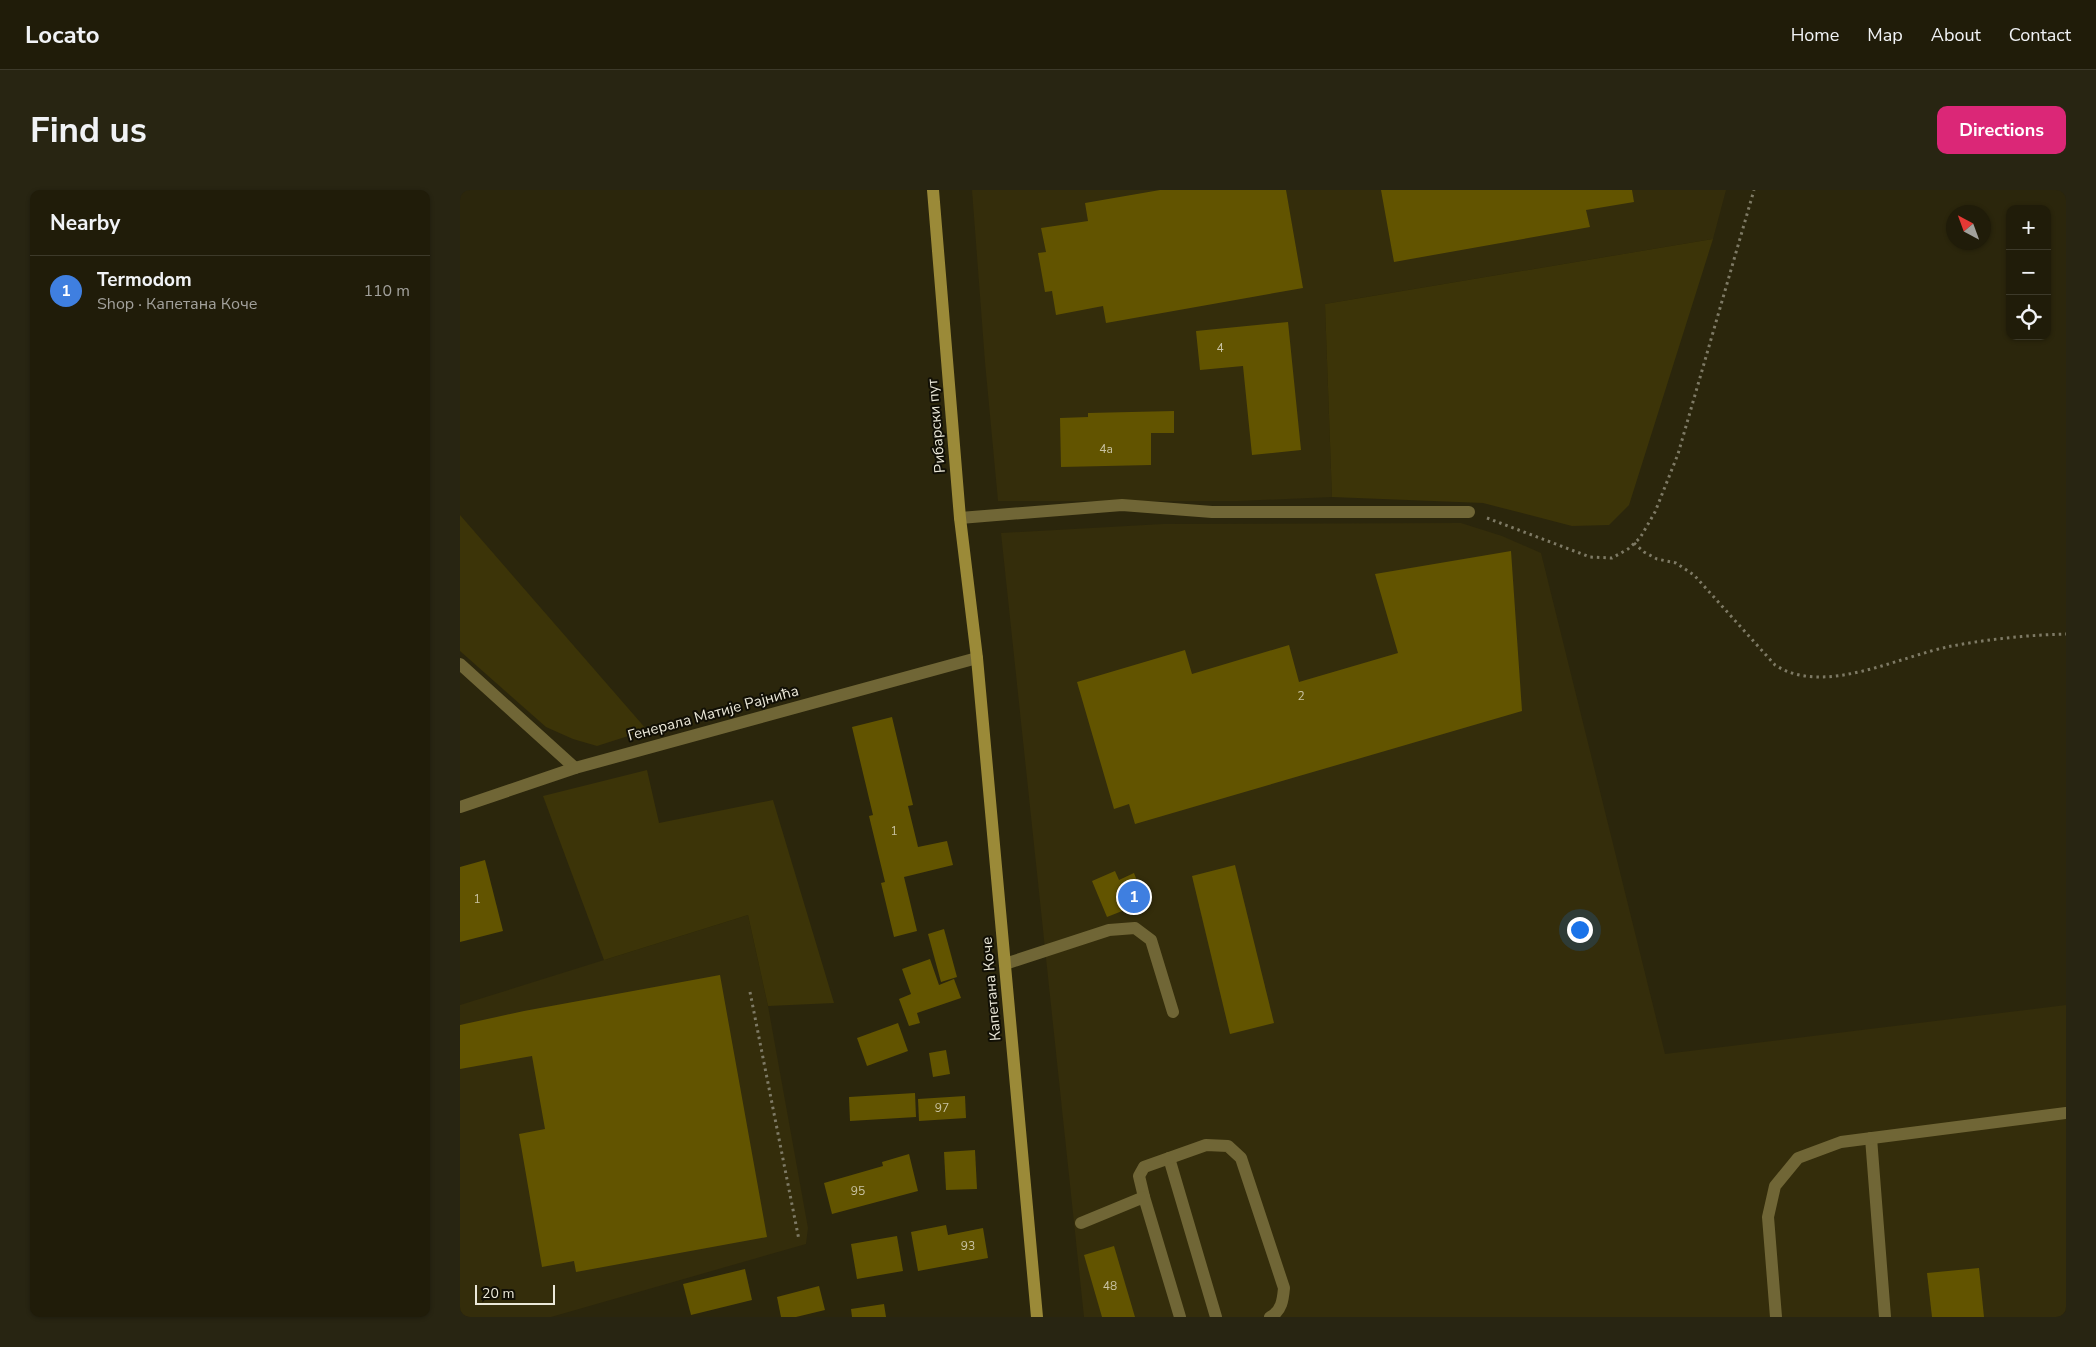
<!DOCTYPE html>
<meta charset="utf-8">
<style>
:root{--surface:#201c09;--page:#282512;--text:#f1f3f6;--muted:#a2a19c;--line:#3d3a2a;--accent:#db2777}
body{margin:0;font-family:"Nunito Sans",sans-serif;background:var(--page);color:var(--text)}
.controls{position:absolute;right:15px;top:15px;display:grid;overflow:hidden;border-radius:10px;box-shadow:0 1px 4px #0004}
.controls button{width:45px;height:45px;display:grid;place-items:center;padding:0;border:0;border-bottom:1px solid var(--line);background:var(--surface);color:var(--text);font:25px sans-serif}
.compass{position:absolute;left:1486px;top:15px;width:45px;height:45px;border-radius:50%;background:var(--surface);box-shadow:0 1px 4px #0004;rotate:319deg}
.scale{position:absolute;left:15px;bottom:12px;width:80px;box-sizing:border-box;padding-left:5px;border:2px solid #ebe8d9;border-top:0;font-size:14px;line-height:18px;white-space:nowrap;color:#ebe8d9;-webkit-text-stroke:4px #110f05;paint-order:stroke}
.you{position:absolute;left:1119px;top:739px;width:18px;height:18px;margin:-12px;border:4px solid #fff;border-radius:50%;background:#1a73e8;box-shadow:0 0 0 8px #1a73e833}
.badge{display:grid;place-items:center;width:32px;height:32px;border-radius:50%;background:var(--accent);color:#fff;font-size:16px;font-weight:700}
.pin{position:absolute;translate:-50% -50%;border:2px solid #fff;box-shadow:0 1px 5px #0006}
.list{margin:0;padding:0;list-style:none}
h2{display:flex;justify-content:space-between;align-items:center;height:65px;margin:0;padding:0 20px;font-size:21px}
h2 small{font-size:16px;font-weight:400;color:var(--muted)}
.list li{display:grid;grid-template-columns:32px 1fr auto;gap:15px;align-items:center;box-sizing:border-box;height:70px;padding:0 20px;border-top:1px solid var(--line)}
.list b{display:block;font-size:19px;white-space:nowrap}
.list p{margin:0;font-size:16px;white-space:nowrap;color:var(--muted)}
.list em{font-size:16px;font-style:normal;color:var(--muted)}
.icon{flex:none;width:28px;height:28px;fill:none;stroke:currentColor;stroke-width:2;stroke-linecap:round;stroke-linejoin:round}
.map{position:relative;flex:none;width:1606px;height:1127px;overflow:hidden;border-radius:10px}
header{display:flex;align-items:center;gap:30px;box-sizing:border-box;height:70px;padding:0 25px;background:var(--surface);border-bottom:1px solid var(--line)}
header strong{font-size:24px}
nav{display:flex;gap:28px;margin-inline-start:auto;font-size:18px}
.intro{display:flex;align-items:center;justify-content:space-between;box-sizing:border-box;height:120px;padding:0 30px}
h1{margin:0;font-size:35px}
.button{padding:12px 22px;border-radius:10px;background:var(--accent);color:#fff;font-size:18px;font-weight:700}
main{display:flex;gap:30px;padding:0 30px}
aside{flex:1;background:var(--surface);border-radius:10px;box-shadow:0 1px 4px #0004}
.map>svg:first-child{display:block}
.built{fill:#342d0b}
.green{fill:#3c3408}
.building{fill:#625400}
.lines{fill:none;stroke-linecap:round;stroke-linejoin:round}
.path{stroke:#7e7a65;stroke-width:3;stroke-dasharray:2.5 4;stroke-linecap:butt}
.lane{stroke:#706636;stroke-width:12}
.street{stroke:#706636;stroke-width:12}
.secondary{stroke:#9b8a38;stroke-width:12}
.labels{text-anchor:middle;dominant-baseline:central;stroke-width:4;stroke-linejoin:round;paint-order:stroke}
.number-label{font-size:12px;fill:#c9c3a3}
.street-label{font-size:15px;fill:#ebe8d9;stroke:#110f05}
</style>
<header>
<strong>Locato</strong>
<nav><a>Home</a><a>Map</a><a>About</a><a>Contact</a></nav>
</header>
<div class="intro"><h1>Find us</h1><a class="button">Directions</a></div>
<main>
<aside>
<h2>Nearby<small></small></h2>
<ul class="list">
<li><span class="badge" style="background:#3f7fe0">1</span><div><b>Termodom</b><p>Shop · Капетана Коче</p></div><em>110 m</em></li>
</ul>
</aside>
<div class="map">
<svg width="1606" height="1127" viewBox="0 0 1606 1127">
<rect width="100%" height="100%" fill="#2b260c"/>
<!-- built -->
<g class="built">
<path d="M512,0h754l-13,49 -388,65 7,193 -94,4h-240l-13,-139z"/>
<path d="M1001,333l41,13 39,17 124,501 401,-49v312h-982l-83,-784 162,-9z"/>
<path d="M288,725l20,91 40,222 -2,16 -255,73h-91v-312z"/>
</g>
<!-- green -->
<g class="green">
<path d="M1253,49l-84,266 -20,20 -37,1 -89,-23 -151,-6 -7,-193z"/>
<path d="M0,325l187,215 -50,16 -24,-7 -27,-12 -86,-76z"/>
<path d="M187,580l12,53 114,-23 61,203 -66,3 -20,-91 -144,45 -61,-164z"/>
</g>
<!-- building -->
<g class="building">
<path d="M700,0h126l17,98 -197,35 -3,-17 -47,9 -4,-24 -7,1 -7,-39 8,-1 -5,-24 47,-7 -3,-18z"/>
<path d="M921,0h251l2,12 -48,8 4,17 -196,35z"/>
<path d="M828,132l13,128 -49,5 -9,-89 -43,4 -4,-39z"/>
<path d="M714,221v22h-23v32l-90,2 -1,-49 28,-1v-4z"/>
<path d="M1051,361l11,160 -387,113 -6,-20 -15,5 -37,-127 108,-32 7,24 97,-29 10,37 99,-29 -23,-79z"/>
<path d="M432,527l21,88 -5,1 10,41 29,-6 6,24 -49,12 13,54 -23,6 -13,-54 4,-1 -16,-66 4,-1 -21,-88z"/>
<path d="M25,670l18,71 -43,11v-75z"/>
<path d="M775,675l39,158 -44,11 -38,-158z"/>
<path d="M655,681l4,9 15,-7 11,29 -38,15 -15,-36z"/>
<path d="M484,739l13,48 -16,5 -13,-48z"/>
<path d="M470,769l9,26 15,-6 7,19 -44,15 3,10 -11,3 -10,-27 12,-5 -9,-25z"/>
<path d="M260,785l47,262 -191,35 -2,-11 -32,6 -23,-133 26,-5 -13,-73 -72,13v-44l64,-14z"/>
<path d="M438,833l10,28 -41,15 -10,-28z"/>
<path d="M486,860l4,24 -17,3 -4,-24z"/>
<path d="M455,903l1,24 -66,4 -1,-24z"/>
<path d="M505,906l1,22 -47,3 -1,-22z"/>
<path d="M515,960l2,39 -31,1 -2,-38z"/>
<path d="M449,964l9,37 -86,23 -8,-31 59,-17 -1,-4z"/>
<path d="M486,1035l2,10 35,-7 5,30 -70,13 -7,-39z"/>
<path d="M437,1046l6,35 -46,8 -6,-35z"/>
<path d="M654,1056l21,71h-33l-18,-62z"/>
<path d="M1519,1078l5,49h-52l-5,-44z"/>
<path d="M285,1079l7,31 -61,15 -8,-31z"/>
<path d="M359,1096l6,24 -29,7h-15l-4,-20z"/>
<path d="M424,1114l2,13h-34l-1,-8z"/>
</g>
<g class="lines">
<!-- path -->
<g class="path">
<path d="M1027,328l103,39 22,1 16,-9 12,-11 15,-26 23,-58 76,-264"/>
<path d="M1174,353l10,9 13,7 19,4 18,12 81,90c49,32 124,-9 177,-19 37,-7 76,-11 114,-12"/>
<path d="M290,802l49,248"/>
</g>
<!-- lane -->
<g class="lane">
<path d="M500,328l162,-13 90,7h257"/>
<path d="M0,474l115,104"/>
<path d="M545,774l104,-34 26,-2 16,12 22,72"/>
<path d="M1411,948l14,179"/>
<path d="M709,968l47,159"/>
<path d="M684,1007l-5,-21 5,-9 62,-22 22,1 13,12 43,130c-1,11 -2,23 -14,29"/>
<path d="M621,1033l63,-26 36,120"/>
<path d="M1316,1127l-8,-100 7,-31 23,-28 43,-16 225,-29"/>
</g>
<!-- street -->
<path class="street" d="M0,617l115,-39 402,-110"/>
<!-- secondary -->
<path class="secondary" d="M473,0l27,328 17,140 60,659"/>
</g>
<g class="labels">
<!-- number labels -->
<g class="number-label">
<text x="760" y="158">4</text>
<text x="646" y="259">4a</text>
<text x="841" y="506">2</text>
<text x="434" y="641">1</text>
<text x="17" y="709">1</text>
<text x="482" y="918">97</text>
<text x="398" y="1001">95</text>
<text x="508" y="1056">93</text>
<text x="650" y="1096">48</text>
</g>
<!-- street labels -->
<g class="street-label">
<text transform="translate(476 236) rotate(-95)">Рибарски пут</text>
<text transform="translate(253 523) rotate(-15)">Генерала Матије Рајнића</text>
<text transform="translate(531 799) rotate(-95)">Капетана Коче</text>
</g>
</g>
</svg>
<div class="controls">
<button>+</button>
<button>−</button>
<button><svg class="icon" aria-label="locate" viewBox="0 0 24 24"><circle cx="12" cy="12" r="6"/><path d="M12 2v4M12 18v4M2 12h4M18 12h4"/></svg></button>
</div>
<svg class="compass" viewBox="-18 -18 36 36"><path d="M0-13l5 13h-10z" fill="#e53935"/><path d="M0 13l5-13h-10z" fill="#a2a19c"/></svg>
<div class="scale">20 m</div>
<div class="you"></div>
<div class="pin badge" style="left:674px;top:707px;background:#3f7fe0">1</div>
</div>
</main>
